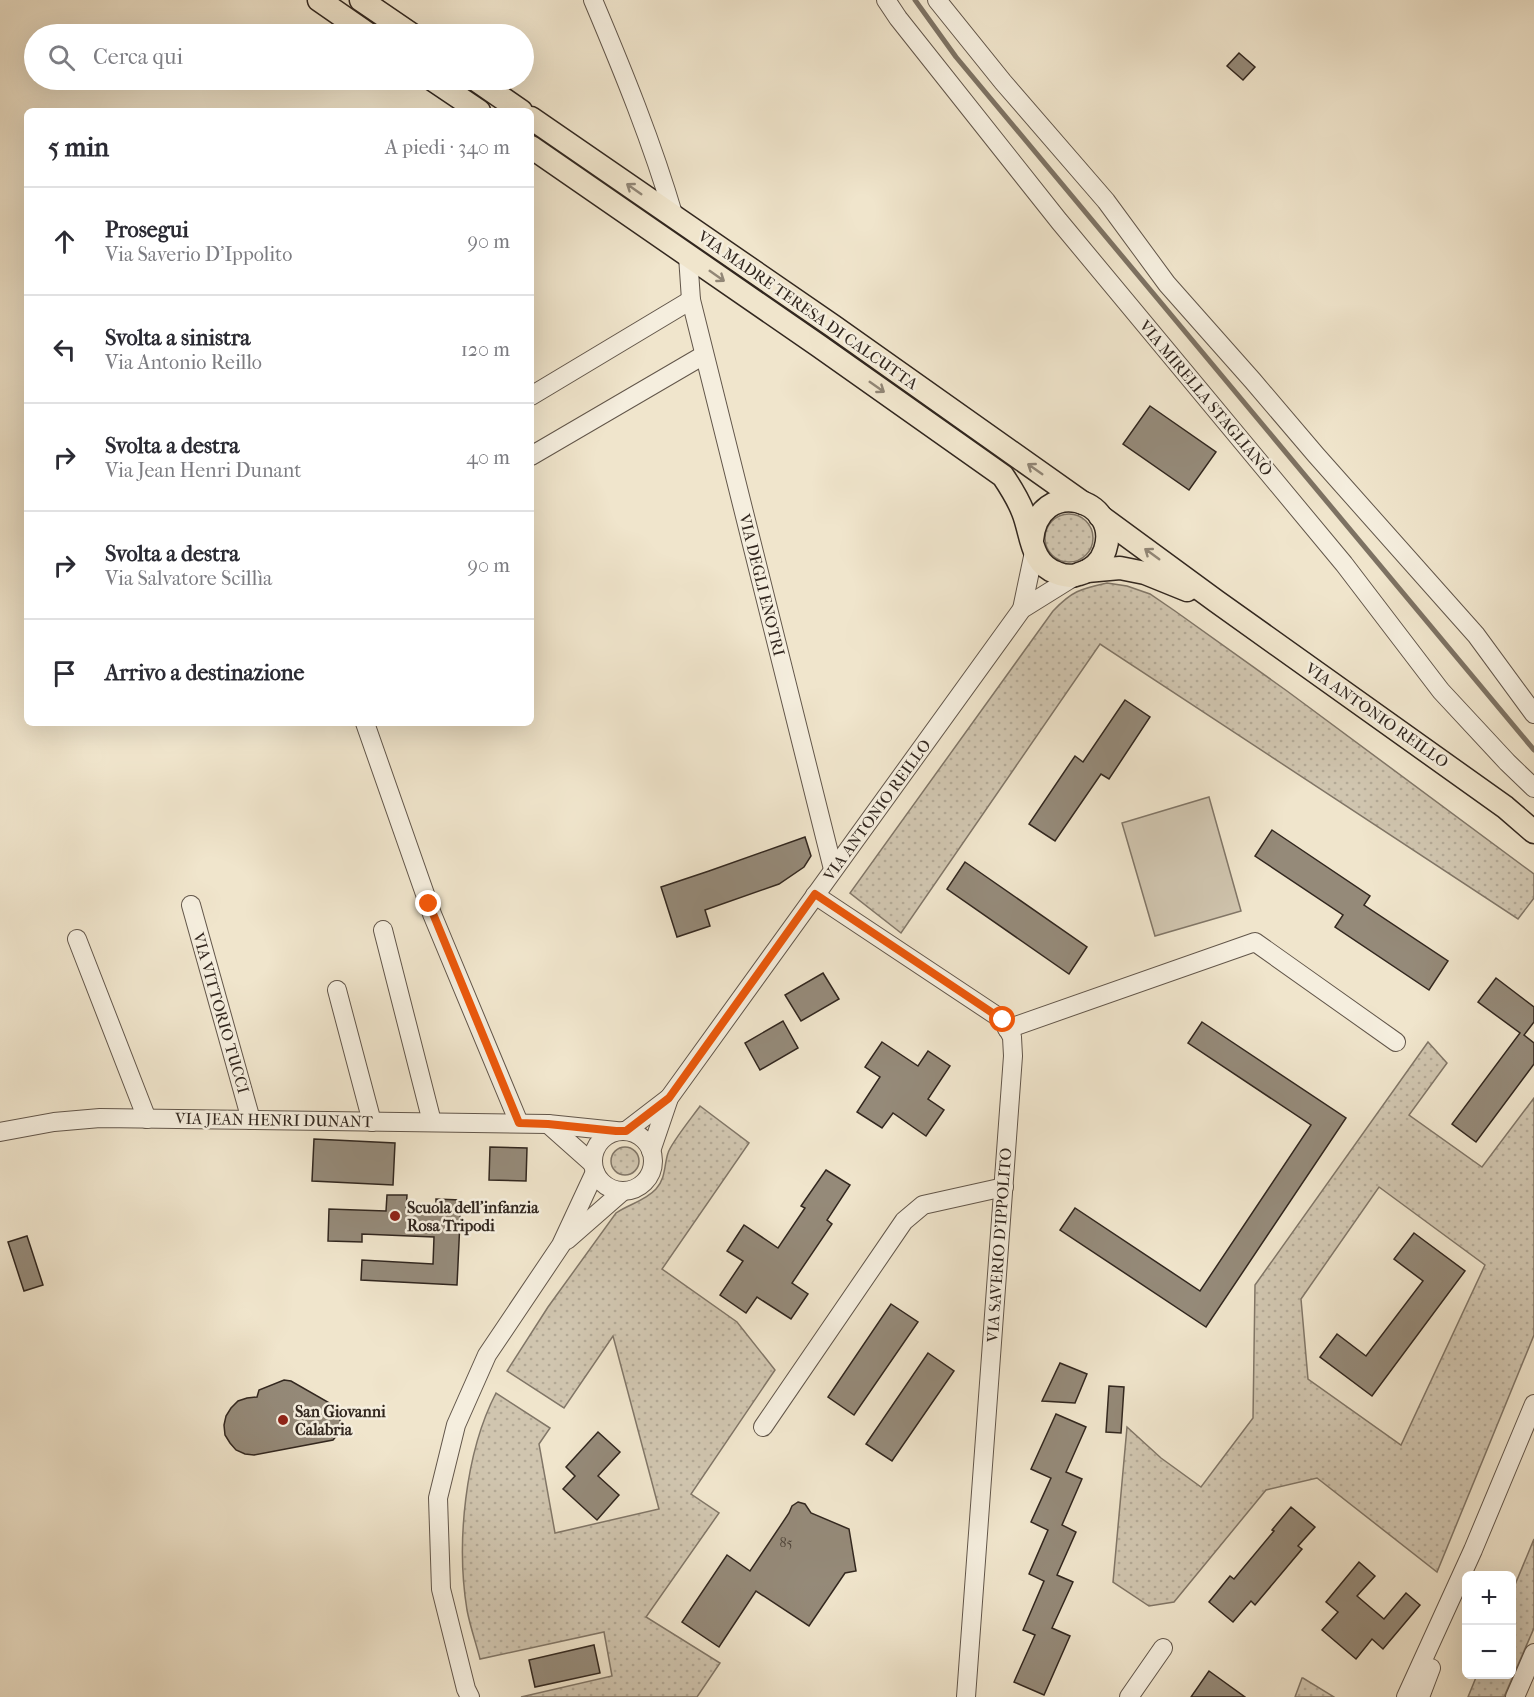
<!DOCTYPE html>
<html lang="it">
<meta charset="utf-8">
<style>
:root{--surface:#fff;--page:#f7f7f7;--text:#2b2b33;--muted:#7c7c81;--line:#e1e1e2}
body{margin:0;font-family:"IM FELL French Canon",serif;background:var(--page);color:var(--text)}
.controls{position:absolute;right:18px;bottom:18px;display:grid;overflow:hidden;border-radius:9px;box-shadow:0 6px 24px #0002}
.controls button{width:54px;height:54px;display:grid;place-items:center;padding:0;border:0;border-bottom:2px solid var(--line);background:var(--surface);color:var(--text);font:30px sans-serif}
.stop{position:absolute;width:18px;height:18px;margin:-14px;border:4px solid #ea580c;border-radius:50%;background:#fff}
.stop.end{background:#ea580c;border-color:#fff;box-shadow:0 2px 6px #0008}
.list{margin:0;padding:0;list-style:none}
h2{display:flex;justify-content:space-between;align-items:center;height:78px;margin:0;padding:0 24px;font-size:26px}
h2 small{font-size:20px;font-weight:400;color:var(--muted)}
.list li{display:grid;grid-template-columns:39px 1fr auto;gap:18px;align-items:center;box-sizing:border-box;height:108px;padding:0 24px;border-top:2px solid var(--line)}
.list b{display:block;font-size:22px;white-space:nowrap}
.list p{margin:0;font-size:20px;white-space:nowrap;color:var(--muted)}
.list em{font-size:20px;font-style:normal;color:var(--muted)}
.icon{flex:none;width:33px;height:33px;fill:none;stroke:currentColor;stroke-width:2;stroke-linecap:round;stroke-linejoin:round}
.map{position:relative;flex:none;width:1534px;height:1697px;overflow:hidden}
.search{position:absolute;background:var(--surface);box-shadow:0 6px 24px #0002;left:24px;top:24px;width:510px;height:66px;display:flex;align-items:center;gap:15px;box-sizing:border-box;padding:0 21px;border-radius:33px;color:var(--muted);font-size:22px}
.panel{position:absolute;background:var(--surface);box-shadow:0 6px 24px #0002;left:24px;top:108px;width:510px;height:618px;border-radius:9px}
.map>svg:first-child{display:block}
.grass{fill:url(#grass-dots);stroke:#817667;stroke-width:1.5;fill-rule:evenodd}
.pitch{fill:#d0c5af;stroke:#817667;stroke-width:1.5}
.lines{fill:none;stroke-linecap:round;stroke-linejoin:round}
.stream{stroke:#7d7263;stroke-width:5}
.building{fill:#958a79;stroke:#32271f;stroke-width:1.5}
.minor-casing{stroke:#62564a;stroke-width:20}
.major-casing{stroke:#32271f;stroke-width:25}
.minor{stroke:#f5eede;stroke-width:18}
.major{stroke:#f0e5cc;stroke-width:22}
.oneway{stroke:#918676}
.route{stroke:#ea580c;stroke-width:8}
.poi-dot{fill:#8f2418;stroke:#f5eede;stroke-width:2}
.labels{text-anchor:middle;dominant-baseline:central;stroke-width:5;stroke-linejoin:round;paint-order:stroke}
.number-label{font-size:14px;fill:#4b4036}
.street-label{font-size:16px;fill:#32271f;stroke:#f5eede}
.poi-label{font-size:16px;font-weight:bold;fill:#32271f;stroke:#f5eede;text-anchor:start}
</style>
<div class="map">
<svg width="1534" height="1697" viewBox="0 0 1534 1697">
<defs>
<pattern id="grass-dots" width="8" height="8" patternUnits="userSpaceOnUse" patternTransform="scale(1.5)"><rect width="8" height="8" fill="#d0c5af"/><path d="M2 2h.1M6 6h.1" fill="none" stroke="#b3a996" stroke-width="1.8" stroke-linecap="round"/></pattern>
</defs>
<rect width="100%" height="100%" fill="#f0e5cc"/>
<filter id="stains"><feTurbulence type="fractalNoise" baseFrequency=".00333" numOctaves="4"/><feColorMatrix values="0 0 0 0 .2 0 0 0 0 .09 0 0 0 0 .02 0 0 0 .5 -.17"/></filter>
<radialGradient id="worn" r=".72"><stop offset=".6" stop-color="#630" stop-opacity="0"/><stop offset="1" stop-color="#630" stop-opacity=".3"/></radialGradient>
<!-- grass -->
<g class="grass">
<circle cx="1069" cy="538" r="24"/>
<path d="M1107,583l20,3 23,8 25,17 112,80 247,183v24l-16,21 -418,-275 -199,289 -51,-40 203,-282c19,-20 27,-22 54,-28z"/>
<path d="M1428,1042l19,21 -38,52 73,52 52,-69v237l-97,237 -120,-94 -51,12 -92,112 -25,4 -36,-24 14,-155 34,31 40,29 52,-69 2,-133zM1379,1187l106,78 -84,180 -93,-66 -7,-80z"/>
<path d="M700,1106l49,37 -87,126 75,53 38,48 -84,124 28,19 -73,104 74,46 -23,34h-176l91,-21 -8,-44 -124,27c-4,-16 -10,-33 -13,-49 -11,-67 -2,-157 29,-217l54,35 -11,16 16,89 104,-24 -46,-173 -49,72 -57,-37 41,-64 68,-94c13,-9 29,-12 40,-24 10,-11 8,-24 12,-36 3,-10 25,-37 32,-47z"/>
<circle cx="625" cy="1161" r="14"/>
<path d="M1534,1539v89l-30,69h-36l9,-22 35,-1v-82z"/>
<path d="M1302,1678h1l31,19h-39z"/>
</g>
<!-- pitch -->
<path class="pitch" d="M1209,797l32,114 -86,25 -33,-113z"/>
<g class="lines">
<!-- stream -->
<path class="stream" d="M915,0l41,57 578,693"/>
</g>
<!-- building -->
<g class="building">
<path d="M1239,53l16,14 -12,13 -16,-14z"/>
<path d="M1150,406l66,46 -27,38 -66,-46z"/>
<path d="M1125,700l25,17 -41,62 -8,-5 -46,67 -26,-17 46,-68 8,6z"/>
<path d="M1272,830l98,66 -6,9 84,56 -19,29 -94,-63 8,-12 -88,-59z"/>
<path d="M805,837l6,19 -7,11 -25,17 -74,26 5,16 -33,11 -16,-50 48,-16z"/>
<path d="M965,862l122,85 -18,27 -122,-85z"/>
<path d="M823,973l16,26 -38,22 -16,-26z"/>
<path d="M1496,978l38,29v15l-10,13 10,8v21l-58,78 -24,-18 68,-91 -42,-31z"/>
<path d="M783,1021l15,27 -38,22 -15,-27z"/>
<path d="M1202,1022l144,96 -140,209 -146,-97 15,-22 125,83 111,-166 -123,-82z"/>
<path d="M882,1042l36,24 10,-15 22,15 -22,33 16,11 -18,26 -33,-23 -11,15 -25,-16 23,-35 -15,-10z"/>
<path d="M314,1139l81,4 -2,42 -81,-4z"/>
<path d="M490,1147l37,1 -1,33 -37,-1z"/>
<path d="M826,1170l24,15 -23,35 5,4 -40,59 16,11 -17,25 -34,-22 -11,16 -26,-18 23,-34 -16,-10 17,-26 34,23 27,-40 -4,-2z"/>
<path d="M387,1195h20l-1,17 30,1v-14l25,1 -4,85 -96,-5 1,-20 71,4 1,-27 -72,-3v8l-34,-1 1,-32 57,2z"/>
<path d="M1414,1233l51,38 -93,125 -52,-39 17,-23 29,22 57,-75 -29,-22z"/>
<path d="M27,1236l16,49 -19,6 -16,-49z"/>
<path d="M891,1304l27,18 -64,93 -26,-18z"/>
<path d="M928,1353l26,18 -62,90 -26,-17z"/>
<path d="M1060,1363l27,11 -12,29 -33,-2z"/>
<path d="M284,1380l7,1 42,24 6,10 2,9 -2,9 -6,7 -79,15 -9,-1 -9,-4 -6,-7 -5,-8 -1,-10 2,-9 5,-8 7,-7 9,-3 10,-1 2,-7z"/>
<path d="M1109,1386l15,1 -3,46 -15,-1z"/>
<path d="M1056,1414l30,13 -20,45 16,7 -20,46 14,7 -19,43 16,7 -21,46 18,8 -26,59 -30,-13 21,-47 -12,-5 21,-49 -15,-7 19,-44 -17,-8 20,-44 -20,-9z"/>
<path d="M598,1432l22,20 -22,24 21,19 -22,25 -34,-31 12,-13 -9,-9z"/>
<path d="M798,1502l7,2 6,9 38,16 7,42 -11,2 -36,53 -53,-35 -37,56 -37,-25 45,-67 23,16 39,-58 3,-7z"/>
<path d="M1291,1507l24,20 -17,19 4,3 -47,56 -4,-4 -18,21 -24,-20 21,-26 4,3 40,-48 -2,-1z"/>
<path d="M1359,1562l16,14 -18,20 27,23 22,-26 14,12 -37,44 -11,-10 -16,20 -34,-29 16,-18 -12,-10z"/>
<path d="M594,1645l6,28 -65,14 -6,-27z"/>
<path d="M1209,1671l36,26h-54z"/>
</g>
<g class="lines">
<!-- minor casing -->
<g class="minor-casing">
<g id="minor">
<path d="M593,0c30,71 59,142 81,217"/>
<path d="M886,0l12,18 161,203 285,343 97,127 66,71 27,26"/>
<path d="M937,0l66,82 103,119 61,83 86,97 63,74 160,180 58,79"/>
<path d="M688,256l3,44 142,569"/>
<path d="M531,396l160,-96"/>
<path d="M531,456l173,-101"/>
<path d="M1022,609l12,-57"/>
<path d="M365,723l67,191 87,209"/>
<path d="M815,895l188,125 9,17 1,19 -47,641"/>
<path d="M191,905l60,215"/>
<path d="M383,930l49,192"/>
<path d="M77,939l70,180"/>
<path d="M337,990l35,132"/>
<path d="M1007,1029l248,-87 141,100"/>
<path d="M548,1124l45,40"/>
<path d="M626,1131l43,-33"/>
<circle cx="623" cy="1161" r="30"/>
<path d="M0,1132l54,-10 46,-4 448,6 68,7"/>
<path d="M651,1151l18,-53 353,-489 53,-33"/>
<path d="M567,1240l56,-49"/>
<path d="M763,1427l141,-206 19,-16 81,-18"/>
<path d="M470,1697l-4,-8 -25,-100 -3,-91 18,-73 31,-70 74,-110 34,-73"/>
<path d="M1129,1697l34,-49"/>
<path d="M1406,1697l67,-147 61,-146"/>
<path d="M1420,1697l11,-29"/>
<path d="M1515,1697l19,-44"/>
</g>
</g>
<!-- major casing -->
<g class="major-casing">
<g id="major">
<path d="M319,0l49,34"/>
<path d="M361,0l50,34"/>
<path d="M433,80l46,31"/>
<path d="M476,80l45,31"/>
<path d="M531,118l302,208 250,177"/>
<path d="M531,147l288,199 184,130c8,12 15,23 20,36 9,22 7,52 34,61 7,3 15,4 22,1 12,-3 22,-12 26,-24 17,-52 -67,-75 -73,-10"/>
<path d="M1100,516l116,85 289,206 29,25"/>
<path d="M1087,571l33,-3 25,5 42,17"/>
</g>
</g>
<!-- minor -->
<use href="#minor" class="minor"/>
<!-- major -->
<use href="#major" class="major"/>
</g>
<!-- one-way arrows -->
<defs><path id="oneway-shaft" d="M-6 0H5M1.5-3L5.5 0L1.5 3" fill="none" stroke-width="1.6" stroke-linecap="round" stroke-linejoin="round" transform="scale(1.5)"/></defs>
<g class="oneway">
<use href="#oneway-shaft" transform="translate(634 189) rotate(-145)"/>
<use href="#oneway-shaft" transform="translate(717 276) rotate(35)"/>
<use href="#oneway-shaft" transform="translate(877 387) rotate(35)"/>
<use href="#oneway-shaft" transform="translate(1035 469) rotate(-145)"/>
<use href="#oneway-shaft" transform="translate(1152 554) rotate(-144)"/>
</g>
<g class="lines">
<!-- route -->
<path class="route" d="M429,904l90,219 29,1 68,7h10l43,-33 146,-204 188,126"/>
</g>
<!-- markers -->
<g class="poi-dot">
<circle cx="395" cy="1216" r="6"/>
<circle cx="283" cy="1420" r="6"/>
</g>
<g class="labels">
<!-- number labels -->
<g class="number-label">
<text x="786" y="1542">85</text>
</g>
<!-- street labels -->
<g class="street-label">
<text transform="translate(808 310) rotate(35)">VIA MADRE TERESA DI CALCUTTA</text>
<text transform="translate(1206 398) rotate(50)">VIA MIRELLA STAGLIANÒ</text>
<text transform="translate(762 585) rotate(76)">VIA DEGLI ENOTRI</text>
<text transform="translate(1377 715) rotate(35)">VIA ANTONIO REILLO</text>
<text transform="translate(877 810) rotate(-54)">VIA ANTONIO REILLO</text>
<text transform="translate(221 1013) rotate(74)">VIA VITTORIO TUCCI</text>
<text transform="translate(274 1120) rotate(1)">VIA JEAN HENRI DUNANT</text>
<text transform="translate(999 1245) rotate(-86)">VIA SAVERIO D'IPPOLITO</text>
</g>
<!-- poi labels -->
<g class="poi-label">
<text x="407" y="1207">Scuola dell'infanzia<tspan x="407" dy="18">Rosa Tripodi</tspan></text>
<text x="295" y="1411">San Giovanni<tspan x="295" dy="18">Calabria</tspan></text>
</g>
</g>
<rect width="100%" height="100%" filter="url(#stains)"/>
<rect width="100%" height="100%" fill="url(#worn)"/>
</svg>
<div class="controls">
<button>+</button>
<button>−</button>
</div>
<div class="stop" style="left:1003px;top:1020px"></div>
<div class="stop end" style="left:429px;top:904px"></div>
<div class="search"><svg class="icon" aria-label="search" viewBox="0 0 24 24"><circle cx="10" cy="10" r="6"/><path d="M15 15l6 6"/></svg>Cerca qui</div>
<section class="panel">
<h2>5 min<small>A piedi · 340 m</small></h2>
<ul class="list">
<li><svg class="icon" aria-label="ahead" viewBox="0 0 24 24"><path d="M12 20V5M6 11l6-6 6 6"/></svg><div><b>Prosegui</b><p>Via Saverio D'Ippolito</p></div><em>90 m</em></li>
<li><svg class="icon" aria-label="left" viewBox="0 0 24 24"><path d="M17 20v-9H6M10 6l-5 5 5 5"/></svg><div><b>Svolta a sinistra</b><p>Via Antonio Reillo</p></div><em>120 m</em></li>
<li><svg class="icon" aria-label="right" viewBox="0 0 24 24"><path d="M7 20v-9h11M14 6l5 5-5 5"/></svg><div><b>Svolta a destra</b><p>Via Jean Henri Dunant</p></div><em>40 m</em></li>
<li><svg class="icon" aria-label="right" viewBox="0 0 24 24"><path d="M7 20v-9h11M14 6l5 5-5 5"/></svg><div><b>Svolta a destra</b><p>Via Salvatore Scillìa</p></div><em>90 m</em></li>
<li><svg class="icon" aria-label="arrive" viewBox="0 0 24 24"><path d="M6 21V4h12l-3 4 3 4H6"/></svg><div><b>Arrivo a destinazione</b></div></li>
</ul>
</section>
</div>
